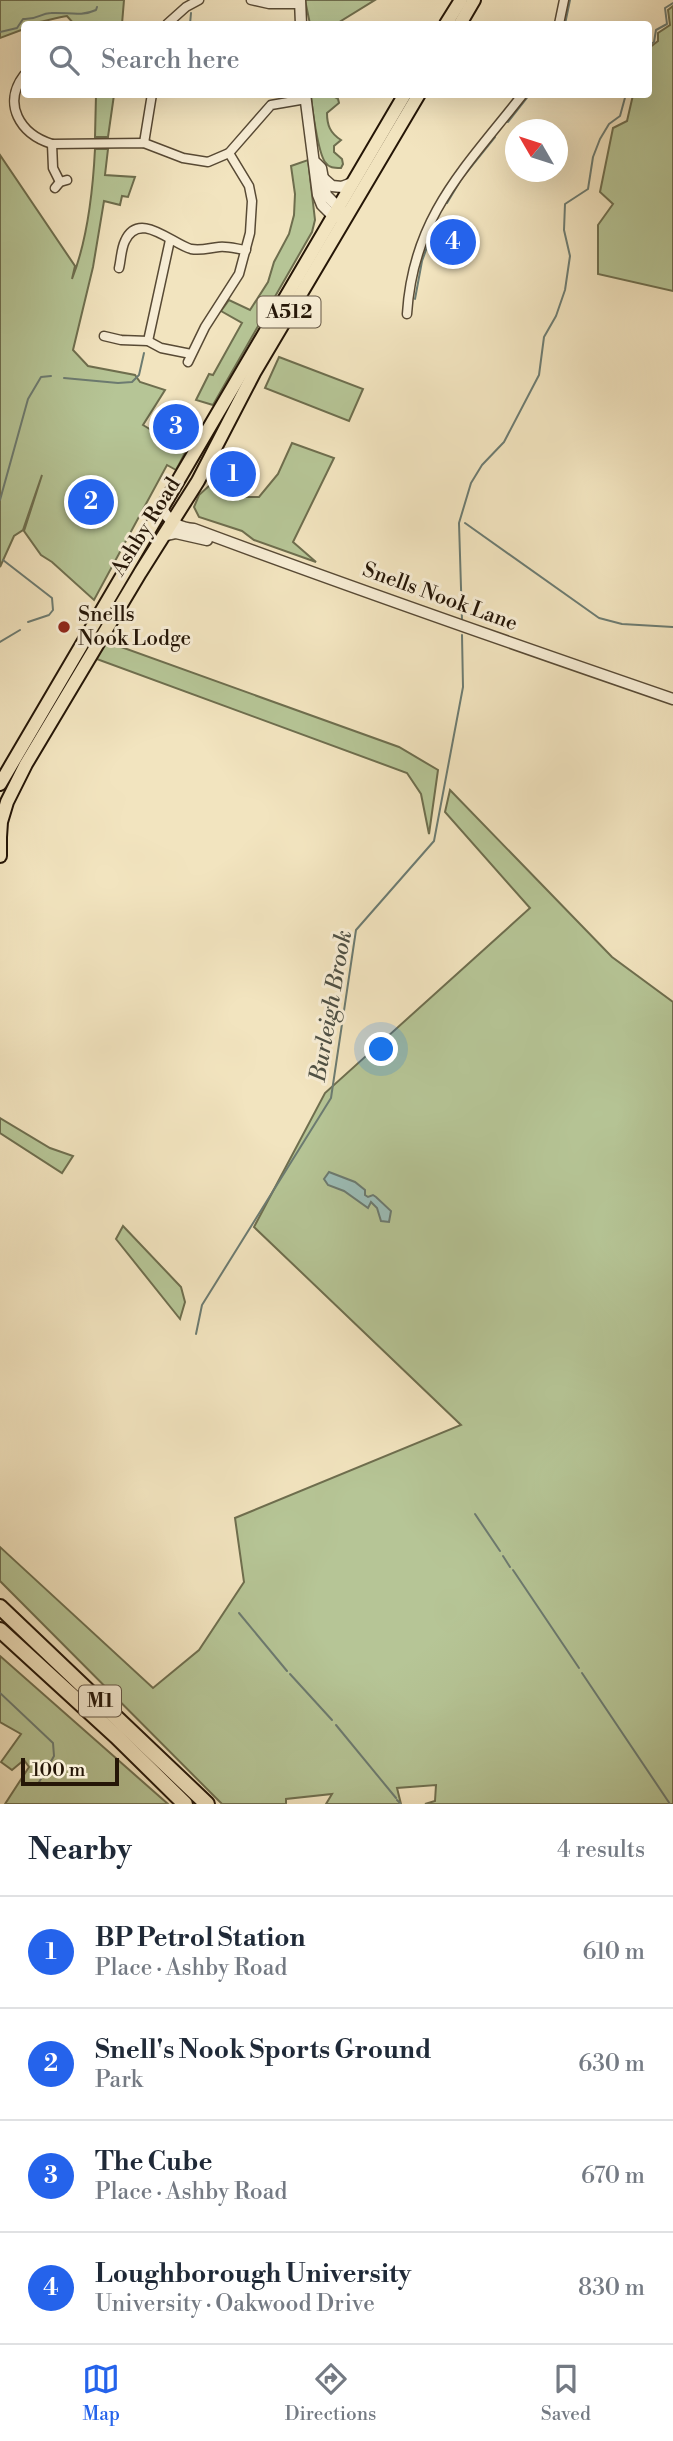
<!DOCTYPE html>
<meta charset="utf-8">
<style>
:root{--surface:#fff;--page:#f2f2f3;--text:#1f2937;--muted:#747a83;--line:#e0e1e3;--accent:#2563eb}
body{margin:0;font-family:"Libre Bodoni",serif;background:var(--page);color:var(--text)}
.compass{position:absolute;left:505px;top:119px;width:63px;height:63px;border-radius:50%;background:var(--surface);box-shadow:0 7px 28px #0002;rotate:309deg}
.scale{position:absolute;left:21px;bottom:18px;width:98px;box-sizing:border-box;padding-left:7px;border:4px solid #251607;border-top:0;font-size:19px;line-height:24px;white-space:nowrap;color:#251607;-webkit-text-stroke:5px #f7edd5;paint-order:stroke}
.you{position:absolute;left:382px;top:1050px;width:24px;height:24px;margin:-18px;border:5px solid #fff;border-radius:50%;background:#1a73e8;box-shadow:0 0 0 10px #1a73e833}
.badge{display:grid;place-items:center;width:46px;height:46px;border-radius:50%;background:var(--accent);color:#fff;font-size:23px;font-weight:700}
.pin{position:absolute;translate:-50% -50%;border:4px solid #fff;box-shadow:0 2px 7px #0006}
.list{margin:0;padding:0;list-style:none}
h2{display:flex;justify-content:space-between;align-items:center;height:91px;margin:0;padding:0 28px;font-size:30px}
h2 small{font-size:23px;font-weight:400;color:var(--muted)}
.list li{display:grid;grid-template-columns:46px 1fr auto;gap:21px;align-items:center;box-sizing:border-box;height:112px;padding:0 28px;border-top:2px solid var(--line)}
.list b{display:block;font-size:26px;white-space:nowrap}
.list p{margin:0;font-size:23px;white-space:nowrap;color:var(--muted)}
.list em{font-size:23px;font-style:normal;color:var(--muted)}
.icon{flex:none;width:38px;height:38px;fill:none;stroke:currentColor;stroke-width:2;stroke-linecap:round;stroke-linejoin:round}
.map{position:relative;flex:none;width:673px;height:1804px;overflow:hidden}
.search{position:absolute;background:var(--surface);box-shadow:0 7px 28px #0002;left:21px;right:21px;top:21px;height:77px;display:flex;align-items:center;gap:18px;box-sizing:border-box;padding:0 24px;border-radius:7px;color:var(--muted);font-size:26px}
.sheet{height:539px;background:var(--surface)}
nav{display:flex;justify-content:space-around;align-items:center;box-sizing:border-box;height:98px;border-top:2px solid var(--line);background:var(--surface);font-size:19px;color:var(--muted)}
nav a{display:grid;justify-items:center;gap:4px}
nav .on{color:var(--accent)}
.map>svg:first-child{display:block}
.green{fill:#b6c596;stroke:#6e6e4e;stroke-width:2}
.water{fill:#9cbeb8;stroke:#6c7b71;stroke-width:2}
.lines{fill:none;stroke-linecap:round;stroke-linejoin:round}
.stream{stroke:#6c7b71;stroke-width:2}
.minor-casing{stroke:#584a35;stroke-width:11}
.tertiary-casing{stroke:#584a35;stroke-width:13}
.primary-casing{stroke:#251607;stroke-width:16}
.motorway-casing{stroke:#251607;stroke-width:18}
.minor{stroke:#f7edd5;stroke-width:8}
.tertiary{stroke:#f7edd5;stroke-width:10}
.primary{stroke:#f2e4bf;stroke-width:12}
.motorway{stroke:#f2e4bf;stroke-width:14}
.poi-dot{fill:#8f2418;stroke:#f7edd5;stroke-width:2.5}
.labels{text-anchor:middle;dominant-baseline:central;stroke-width:6;stroke-linejoin:round;paint-order:stroke}
.shield{fill:#f7edd5;stroke:#645645;stroke-width:2}
.shield-label{font-size:19px;font-weight:bold;fill:#251607}
.street-label{font-size:21px;fill:#251607;stroke:#f7edd5}
.poi-label{font-size:21px;fill:#251607;stroke:#f7edd5;text-anchor:start}
.water-label{font-size:23px;font-style:italic;fill:#4f5145;stroke:#f7edd5}
</style>
<div class="map">
<svg width="673" height="1804" viewBox="0 0 673 1804">
<rect width="100%" height="100%" fill="#f2e4bf"/>
<filter id="stains"><feTurbulence type="fractalNoise" baseFrequency=".00286" numOctaves="4"/><feColorMatrix values="0 0 0 0 .2 0 0 0 0 .09 0 0 0 0 .02 0 0 0 .5 -.17"/></filter>
<radialGradient id="worn" r=".72"><stop offset=".6" stop-color="#630" stop-opacity="0"/><stop offset="1" stop-color="#630" stop-opacity=".3"/></radialGradient>
<!-- green -->
<g class="green">
<path d="M0,0h124l-2,24h-48l-7,-8c-14,2 -28,8 -43,8v5l-24,9z"/>
<path d="M305,0h70l-39,24h-26z"/>
<path d="M673,6v285l-75,-17v-49l15,-21 -13,-12 13,-64 14,-7 6,-26 15,-1 1,-46 9,-7v-8l12,-8 -2,-15z"/>
<path d="M96,95h18l-6,42h-13z"/>
<path d="M311,95h20l7,4 1,4 -12,10c0,12 3,20 14,27l-7,6v6l8,7 1,5 -2,4c-7,0 -12,0 -16,-6 -7,-10 -13,-54 -14,-67z"/>
<path d="M95,149h13l-3,26 30,2 -7,20 -6,-1 -2,9 -16,-4 -11,66 -20,83 15,16 47,9 5,7 25,8 -22,35 43,26 -10,19 -9,-5 -73,135 -42,-38 -11,-7 -17,-24 18,-56 -19,55 -9,6 -14,31v-412l75,111 -3,13c15,-38 21,-90 23,-130z"/>
<path d="M308,160l7,60 -3,12 -99,173 -17,-5 13,-26 4,1 29,-52 -21,-12 8,-11 21,10 18,-28 6,-20 15,-28 5,-19 1,-21 -4,-28z"/>
<path d="M279,357l84,32 -14,32 -84,-33z"/>
<path d="M292,443l42,15 -41,84 23,20 -62,-22 -12,-9 -43,-14 -5,-10 5,-12 11,-10 22,12h27l19,-23z"/>
<path d="M109,637l1,6 289,104 39,23 -9,64 -8,-40 -14,-21 -313,-115z"/>
<path d="M450,790l162,167 61,45v802h-248l10,-3 1,-16 -39,3 4,16h-75l6,-10 -46,5v5h-64l-222,-223v-34l153,141 46,-38 45,-68 -9,-64 226,-93 -207,-198 71,-134 205,-185 -85,-96z"/>
<path d="M0,1118l50,30 23,8 -11,17 -62,-40z"/>
<path d="M123,1226l58,61 4,15 -5,17 -64,-80z"/>
<path d="M0,1656l168,148h-163l24,-37 -5,-7 -12,10 -11,-8 20,-28 -21,-12z"/>
</g>
<!-- water -->
<path class="water" d="M329,1172l26,10 10,8v5l3,2 5,-2 3,2 15,14 -2,11 -8,-1 -4,-13 -6,-6 -3,6 -24,-17 -16,-6 -4,-6z"/>
<g class="lines">
<!-- stream -->
<g class="stream">
<path d="M190,24l1,-11"/>
<path d="M565,24l5,-24"/>
<path d="M0,32l17,-4 6,-9c15,1 17,-6 28,-6 16,-1 30,4 45,-3l1,-3"/>
<path d="M648,46l6,-4 2,-12 11,-6 -2,-16 8,-5"/>
<path d="M508,122l22,-28"/>
<path d="M447,203l15,-25 33,-41"/>
<path d="M415,299l7,-38 13,-36"/>
<path d="M64,378l54,5 14,-1 7,-7 5,-22"/>
<path d="M0,500l28,-101 13,-22 10,-1"/>
<path d="M465,523l134,95 23,6 51,3"/>
<path d="M3,560l49,38 1,12 -4,5 -21,7"/>
<path d="M462,620l-3,-97 12,-40 11,-18 22,-23 35,-67 5,-38 12,-21 9,-26 5,-34 -6,-26 1,-26 23,-15 5,-32 7,-18 9,-15 11,-8 6,-22"/>
<path d="M0,642l20,-12"/>
<path d="M196,1334l6,-29 129,-207 25,-168 78,-89 29,-154 -1,-52"/>
<path d="M475,1514l25,37"/>
<path d="M503,1556l7,11"/>
<path d="M513,1570l66,98"/>
<path d="M239,1613l48,58"/>
<path d="M582,1673l88,131"/>
<path d="M290,1674l42,46"/>
<path d="M0,1693l53,50 1,13 -16,28"/>
<path d="M336,1725l60,73"/>
<path d="M397,1800l3,3"/>
</g>
<!-- minor casing -->
<g class="minor-casing">
<g id="minor">
<path d="M251,0l18,4h31"/>
<path d="M167,24l19,-17 13,-7"/>
<path d="M559,24l5,-24"/>
<path d="M24,75c-22,29 -4,59 28,69l92,-1 39,15 25,4 21,-9 42,-48 35,-6"/>
<path d="M144,143l8,-49"/>
<path d="M52,144l1,24 7,14"/>
<path d="M55,188l5,-6 7,-2"/>
<path d="M119,268c2,-8 2,-19 6,-27 14,-31 47,3 66,8 10,2 18,-1 28,-2 9,-1 18,2 27,3"/>
<path d="M407,314c6,-98 59,-147 116,-220"/>
<path d="M104,336l17,4 27,1 13,7 30,6"/>
<path d="M148,341l22,-101"/>
<path d="M188,362l17,-35 34,-53 11,-41 2,-32 -3,-15 -20,-33"/>
</g>
</g>
<!-- tertiary casing -->
<g class="tertiary-casing">
<g id="tertiary">
<path d="M300,0l1,24"/>
<path d="M305,94l13,101 4,10 11,11 4,1"/>
<path d="M316,163l5,5 5,27 17,17"/>
<path d="M323,178l9,8 10,1 10,-4"/>
<path d="M162,508c6,13 17,20 32,21 159,59 319,115 479,170"/>
<path d="M163,536l13,-3 31,7"/>
</g>
</g>
<!-- primary casing -->
<g class="primary-casing">
<g id="primary">
<path d="M446,24l15,-24"/>
<path d="M460,24l14,-24"/>
<path d="M0,784l405,-690"/>
<path d="M0,837l1,-15 6,-20 19,-38 114,-191 58,-92 56,-108 165,-279"/>
<path d="M0,837v19"/>
</g>
</g>
<!-- motorway casing -->
<g class="motorway-casing">
<g id="motorway">
<path d="M0,1607l207,197"/>
<path d="M0,1630l116,106 69,68"/>
</g>
</g>
<!-- minor -->
<use href="#minor" class="minor"/>
<!-- tertiary -->
<use href="#tertiary" class="tertiary"/>
<!-- primary -->
<use href="#primary" class="primary"/>
<!-- motorway -->
<use href="#motorway" class="motorway"/>
</g>
<!-- markers -->
<circle class="poi-dot" cx="64" cy="627" r="7"/>
<g class="labels">
<!-- shield labels -->
<g class="shield">
<rect x="257.5" y="296.5" width="63" height="31" rx="5"/>
<rect x="79" y="1685.5" width="42" height="31" rx="5"/>
</g>
<g class="shield-label">
<text x="289" y="312">A512</text>
<text x="100" y="1701">M1</text>
</g>
<!-- street labels -->
<g class="street-label">
<text transform="translate(146 527) rotate(-58)">Ashby Road</text>
<text transform="translate(440 597) rotate(20)">Snells Nook Lane</text>
</g>
<!-- poi labels -->
<g class="poi-label">
<text x="78" y="615">Snells<tspan x="78" dy="24">Nook Lodge</tspan></text>
</g>
<!-- water labels -->
<g class="water-label">
<text transform="translate(331 1006) rotate(-80)">Burleigh Brook</text>
</g>
</g>
<rect width="100%" height="100%" filter="url(#stains)"/>
<rect width="100%" height="100%" fill="url(#worn)"/>
</svg>
<svg class="compass" viewBox="-18 -18 36 36"><path d="M0-13l5 13h-10z" fill="#e53935"/><path d="M0 13l5-13h-10z" fill="#747a83"/></svg>
<div class="scale">100 m</div>
<div class="you"></div>
<div class="pin badge" style="left:233px;top:474px">1</div>
<div class="pin badge" style="left:91px;top:502px">2</div>
<div class="pin badge" style="left:176px;top:427px">3</div>
<div class="pin badge" style="left:453px;top:242px">4</div>
<div class="search"><svg class="icon" aria-label="search" viewBox="0 0 24 24"><circle cx="10" cy="10" r="6"/><path d="M15 15l6 6"/></svg>Search here</div>
</div>
<section class="sheet">
<h2>Nearby<small>4 results</small></h2>
<ul class="list">
<li><span class="badge">1</span><div><b>BP Petrol Station</b><p>Place · Ashby Road</p></div><em>610 m</em></li>
<li><span class="badge">2</span><div><b>Snell's Nook Sports Ground</b><p>Park</p></div><em>630 m</em></li>
<li><span class="badge">3</span><div><b>The Cube</b><p>Place · Ashby Road</p></div><em>670 m</em></li>
<li><span class="badge">4</span><div><b>Loughborough University</b><p>University · Oakwood Drive</p></div><em>830 m</em></li>
</ul>
</section>
<nav>
<a class="on"><svg class="icon" aria-label="map" viewBox="0 0 24 24"><path d="M3 6l6-2 6 2 6-2v14l-6 2-6-2-6 2zM9 4v14M15 6v14"/></svg>Map</a>
<a><svg class="icon" aria-label="directions" viewBox="0 0 24 24"><path d="M12 3l9 9-9 9-9-9zM9 14v-3h6M13 9l2 2-2 2"/></svg>Directions</a>
<a><svg class="icon" aria-label="saved" viewBox="0 0 24 24"><path d="M7 4h10v16l-5-4-5 4z"/></svg>Saved</a>
</nav>
